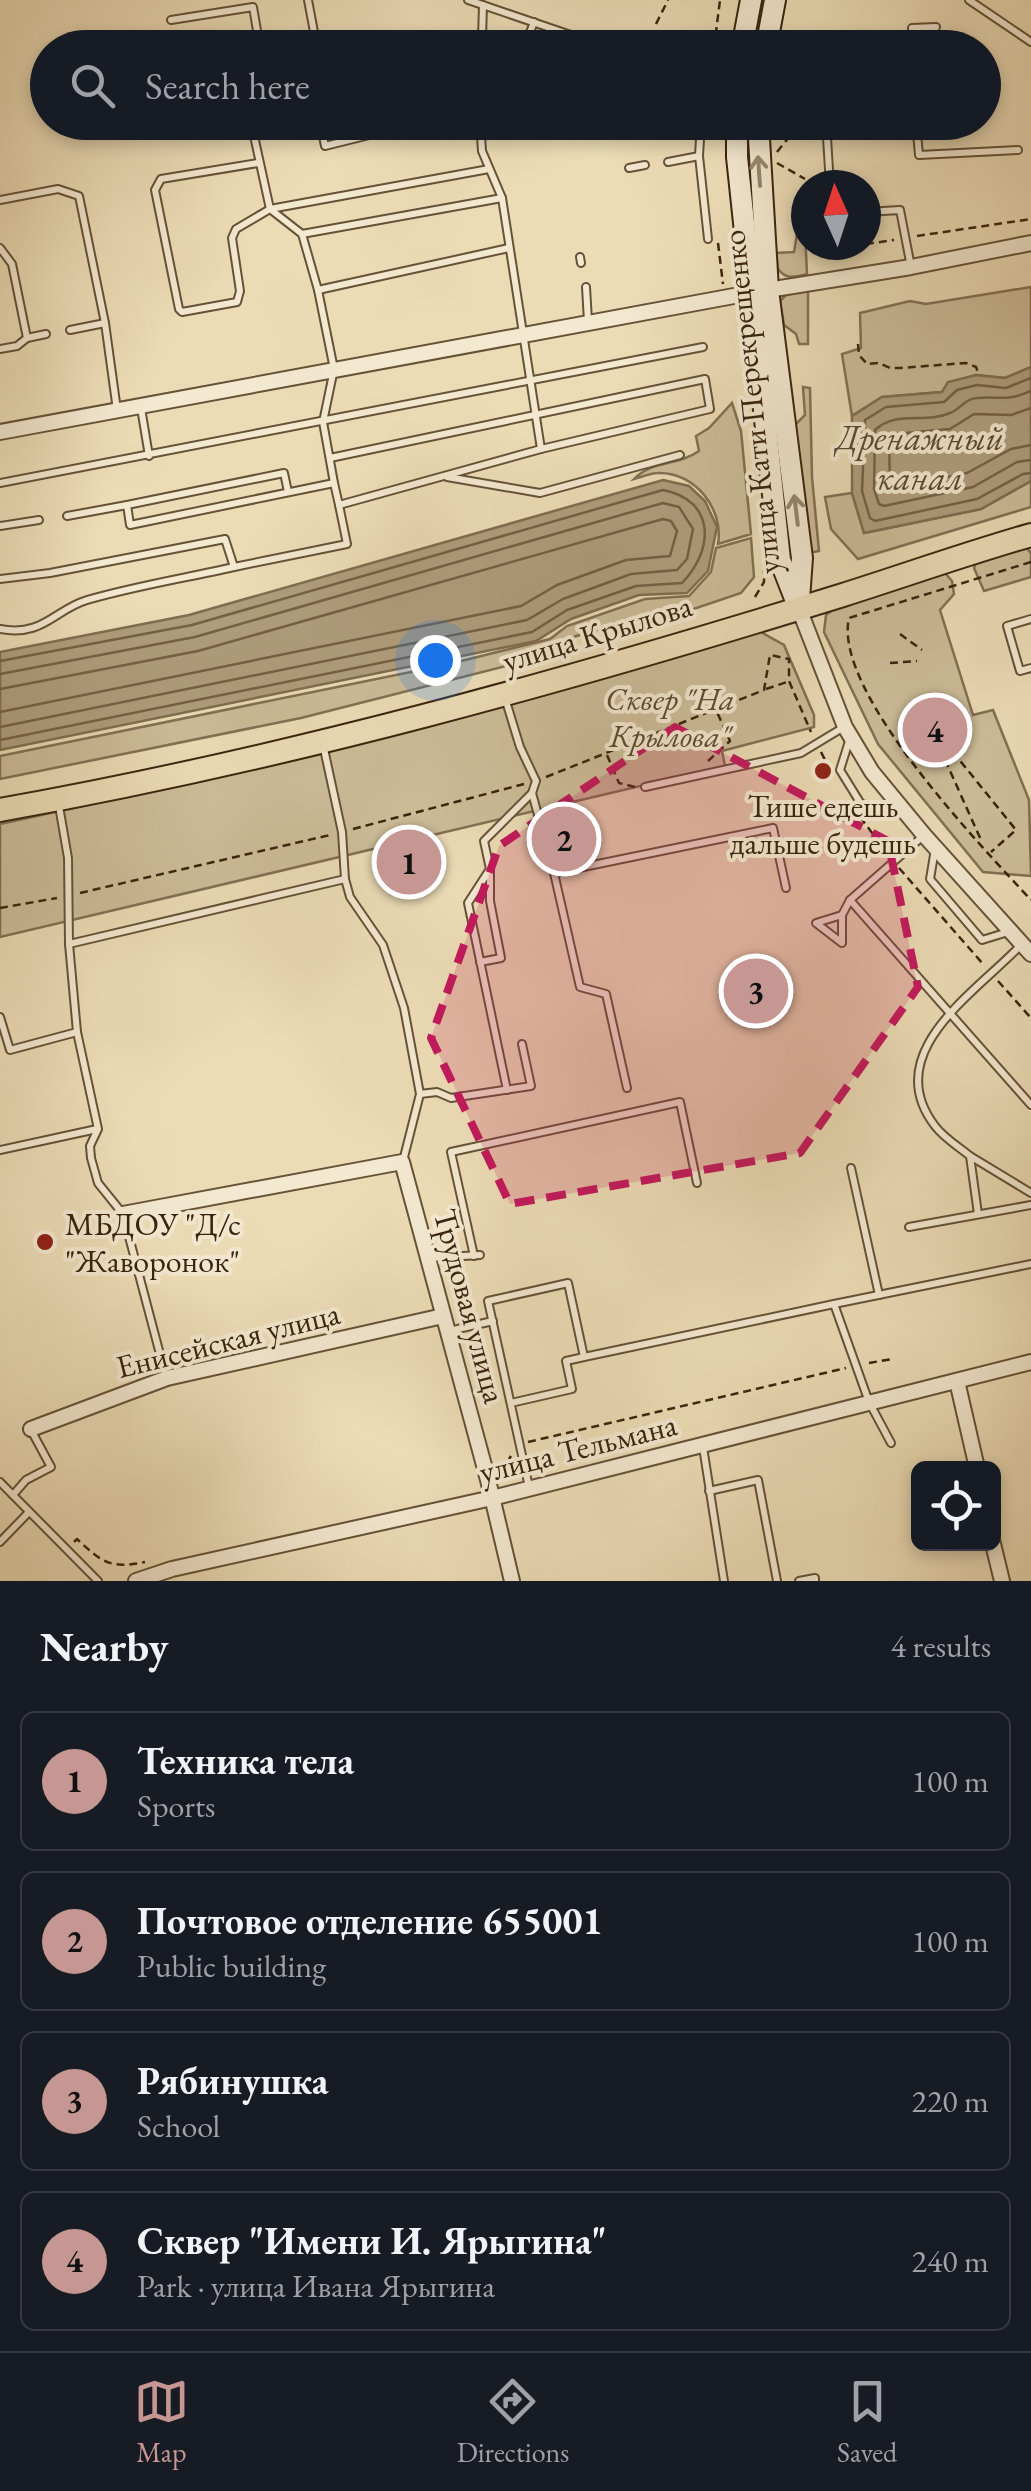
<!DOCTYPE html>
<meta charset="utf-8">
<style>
:root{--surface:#171b24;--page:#242831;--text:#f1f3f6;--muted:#9ea1a6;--line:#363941;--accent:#c59692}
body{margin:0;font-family:"EB Garamond",serif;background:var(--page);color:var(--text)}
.controls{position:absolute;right:30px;bottom:30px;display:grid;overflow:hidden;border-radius:15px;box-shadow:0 5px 15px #0003}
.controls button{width:90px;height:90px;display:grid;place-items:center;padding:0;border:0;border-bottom:2px solid var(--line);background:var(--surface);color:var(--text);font:50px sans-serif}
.compass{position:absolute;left:791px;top:170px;width:90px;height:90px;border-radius:50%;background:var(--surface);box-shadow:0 5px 15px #0003;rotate:357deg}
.you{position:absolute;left:435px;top:660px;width:35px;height:35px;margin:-25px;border:8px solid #fff;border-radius:50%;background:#1a73e8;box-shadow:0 0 0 15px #1a73e833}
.badge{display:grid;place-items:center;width:65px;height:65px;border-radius:50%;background:var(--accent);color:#111;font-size:32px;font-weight:700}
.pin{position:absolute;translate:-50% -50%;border:5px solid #fff;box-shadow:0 2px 10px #0006}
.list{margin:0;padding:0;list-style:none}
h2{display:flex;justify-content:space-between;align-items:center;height:130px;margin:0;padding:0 40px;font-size:42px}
h2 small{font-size:32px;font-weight:400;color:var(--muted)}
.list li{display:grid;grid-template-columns:65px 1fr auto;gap:30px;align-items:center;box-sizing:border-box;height:140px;margin:0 20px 20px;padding:0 20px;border:2px solid var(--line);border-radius:15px}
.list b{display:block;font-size:38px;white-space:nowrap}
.list p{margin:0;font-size:32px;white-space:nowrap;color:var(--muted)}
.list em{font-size:32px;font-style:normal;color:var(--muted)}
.icon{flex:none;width:55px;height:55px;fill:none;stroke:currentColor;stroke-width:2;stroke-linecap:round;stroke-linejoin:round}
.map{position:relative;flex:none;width:1031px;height:1581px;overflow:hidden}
.search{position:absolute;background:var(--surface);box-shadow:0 5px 15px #0003;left:30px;right:30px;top:30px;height:110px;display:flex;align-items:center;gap:25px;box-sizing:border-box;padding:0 35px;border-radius:55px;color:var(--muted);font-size:38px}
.sheet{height:770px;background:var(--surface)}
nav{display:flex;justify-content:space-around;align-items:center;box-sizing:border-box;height:140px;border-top:2px solid var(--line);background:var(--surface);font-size:28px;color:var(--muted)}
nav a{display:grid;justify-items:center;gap:5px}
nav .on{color:var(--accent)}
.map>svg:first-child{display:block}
.green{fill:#cdbd99;stroke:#827053;stroke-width:2.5}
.water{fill:#af9d7d;stroke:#7f6d50;stroke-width:2.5}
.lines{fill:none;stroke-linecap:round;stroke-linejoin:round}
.shore{stroke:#746045;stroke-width:2.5}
.lane-casing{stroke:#655237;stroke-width:10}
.street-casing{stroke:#655237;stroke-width:18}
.secondary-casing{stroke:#38240d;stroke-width:24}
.primary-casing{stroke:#38240d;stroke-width:26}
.path{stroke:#38240d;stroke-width:2.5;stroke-dasharray:8 5;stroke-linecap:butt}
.lane{stroke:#f3e8d0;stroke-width:6}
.street{stroke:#f3e8d0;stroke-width:14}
.secondary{stroke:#f3e8d0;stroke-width:20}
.primary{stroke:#ecdcb6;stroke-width:22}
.oneway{stroke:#96866e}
.marked{fill:#c2185b;fill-opacity:0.2;stroke:#c2185b;stroke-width:8;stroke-dasharray:20 12;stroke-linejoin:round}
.poi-dot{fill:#8f2418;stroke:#f3e8d0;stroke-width:4}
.labels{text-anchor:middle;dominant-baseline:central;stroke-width:8;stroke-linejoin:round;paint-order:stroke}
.street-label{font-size:32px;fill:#38240d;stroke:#f3e8d0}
.park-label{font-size:32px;font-style:italic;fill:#5d4a30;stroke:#f3e8d0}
.poi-label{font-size:32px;fill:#38240d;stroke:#f3e8d0}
.water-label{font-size:35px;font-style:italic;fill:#5c482f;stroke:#f3e8d0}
</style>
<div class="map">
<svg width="1031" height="1581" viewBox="0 0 1031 1581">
<rect width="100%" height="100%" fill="#ecdcb6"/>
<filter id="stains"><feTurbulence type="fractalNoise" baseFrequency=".002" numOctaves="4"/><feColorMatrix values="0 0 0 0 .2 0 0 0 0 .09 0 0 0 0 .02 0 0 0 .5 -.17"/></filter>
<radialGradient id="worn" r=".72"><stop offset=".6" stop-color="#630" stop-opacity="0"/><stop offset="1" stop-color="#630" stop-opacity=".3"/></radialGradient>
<!-- green -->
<g class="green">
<path d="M805,232l2,42c-12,3 -21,6 -29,-5l-2,-16 18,-1 3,-18z"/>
<path d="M1031,287v80l-26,11 -29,-3 -34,17 -60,5 -30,19 -10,-62 19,-6 -1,-35 50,-12 16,3z"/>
<path d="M808,288v56h-9l-3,-10 -12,-9 -4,-24 7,-7z"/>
<path d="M803,387l7,1 2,89 7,74 -11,2 -15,-126 12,-12z"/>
<path d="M732,403l9,28 10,103 -33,10c6,-34 -22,-72 -60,-71 -7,0 -17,4 -24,6 18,-19 44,-13 65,-28l-3,-15 13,-8z"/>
<path d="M1031,481v26l-173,52 -27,-30 -6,-32 27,-4 12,40 117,-24z"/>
<path d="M751,538l3,39 -13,16 -71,24 -32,1 -68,20 -40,22 -229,58 -301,61v-23l445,-91 105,-26 17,-13 78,-27 44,-3 22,-24 5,-24z"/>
<path d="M1024,545l7,8v24l-47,14 -10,-23 3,-8z"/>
<path d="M945,573l7,8 2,13 -14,16 33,105 20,-5 36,90 2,76 -48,-4 -105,-128 -54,-112 2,-17 10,-8z"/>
<path d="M757,630l27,15 30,70v12l-92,24 3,15 -725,171v-113l312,-68z"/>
</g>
<!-- water -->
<g class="water">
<path d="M1031,367v114l-50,28 -117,24 -12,-40v-77l30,-19 60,-5 6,-10 28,-7 29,3z"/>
<path d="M663,480l26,6 16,15 12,26 -9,44 -21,22 -48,2 -68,24 -35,22 -536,109v-98l189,-37z"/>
</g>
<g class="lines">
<!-- shore -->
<g class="shore">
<path d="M1031,378l-25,10 -29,-3 -20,5 -13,12 -58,5 -21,13 -3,71 8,27 5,3 102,-22 46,-25 8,-1"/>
<path d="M1031,391c-26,11 -29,5 -54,7 -13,1 -16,11 -27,15 -25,11 -54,-3 -75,17l-1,59 5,15 5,2 89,-19 44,-25 14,-2"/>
<path d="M1031,408l-20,7 -37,-1 -24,15 -56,5 -5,5 1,46 5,3 72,-15 44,-24 20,-4"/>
<path d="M0,661l192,-36 471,-135c52,10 52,59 19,93l-46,3 -69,24 -35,22 -532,108"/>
<path d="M0,674l195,-37 468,-134 16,4 14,22 -6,30 -10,11 -46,4 -68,25 -36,21 -527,107"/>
<path d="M0,689l198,-38 465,-132 8,2 6,10 -7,25 -44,4 -69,25 -36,21 -521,106"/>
</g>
<!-- lane casing -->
<g class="lane-casing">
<g id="lane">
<path d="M308,0l9,48"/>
<path d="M468,0l141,48"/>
<path d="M969,0l62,42"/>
<path d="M483,5l-1,33 10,10"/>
<path d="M171,20l82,-13 7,41"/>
<path d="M524,48l10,-26"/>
<path d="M570,48l4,-11"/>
<path d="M913,48l-1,-20 24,-1"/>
<path d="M251,122l19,87 32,25 16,56 16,79 -11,53 11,61 -204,42 -3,-20 157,-32 4,19"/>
<path d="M320,122l5,24 97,-24"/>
<path d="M444,122l37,14"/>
<path d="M701,122l-2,34 9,83"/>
<path d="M826,122l4,63"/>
<path d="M916,122l3,33 99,-5"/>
<path d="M668,162l31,-6"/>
<path d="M258,163l-97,16 -6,11 24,119 3,3 55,-10 3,-11 -8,-53 4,-9 34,-20 219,-40"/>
<path d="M629,168l16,-3"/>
<path d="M0,200l58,-11 21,7 26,127 12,87"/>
<path d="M866,212l34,-2 11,57"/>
<path d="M302,234l200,-36"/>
<path d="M0,248l12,16 15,74 -10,8 -17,3"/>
<path d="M580,257l1,6"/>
<path d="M586,287l2,34"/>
<path d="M318,290l191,-42"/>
<path d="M70,330l35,-7"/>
<path d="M27,338l19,-4"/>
<path d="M141,408l8,48"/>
<path d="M330,458l375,-79 5,30 -169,40"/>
<path d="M447,477l93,16 140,-38"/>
<path d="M0,483l703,-136"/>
<path d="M334,483l5,22 202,-56 -39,-251 -20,-47 -1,-15 11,-14"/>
<path d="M67,516l60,-11"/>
<path d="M0,526l39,-6"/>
<path d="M0,579l50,-6 175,-34 9,28 113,-23 -8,-39"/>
<path d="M1031,619l-24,7 13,45 11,-3"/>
<path d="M0,629c43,8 54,-19 87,-29 48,-14 98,-22 147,-33"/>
<path d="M505,698l15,49 16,34 -4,12 22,80 219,-45 13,60"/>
<path d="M850,738l-10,32 21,34 43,9"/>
<path d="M324,749l18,83 3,47 5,18 33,48 21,63 16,86 -17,67"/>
<path d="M645,787l156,-34 43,-26"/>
<path d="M59,806l9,52 1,86 8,88 21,97 -8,17 1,12 7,25 25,31 43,163"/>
<path d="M935,849l-5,30 52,61 26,-8"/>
<path d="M554,873l26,114 26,7 21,94"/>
<path d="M850,900l181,205"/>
<path d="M842,915v28l-26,-20 26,-8 8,-15 73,-64"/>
<path d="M69,944l276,-65"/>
<path d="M480,962l21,-4 -11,-57v-29"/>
<path d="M0,1017l10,33 67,-18"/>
<path d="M507,1090l-39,-187 22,-34 -6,-28 48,-48"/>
<path d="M420,1094l17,-2 14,6 80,-12 -9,-42"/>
<path d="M0,1150l97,-21"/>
<path d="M970,1156l61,37"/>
<path d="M851,1168l28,127"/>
<path d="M978,1214l-8,-58c-11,-9 -26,-18 -35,-30 -56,-73 40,-133 85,-180"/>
<path d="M909,1227l122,-22"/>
<path d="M474,1256l-23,-104 229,-50 17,81"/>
<path d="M429,1258l51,-3"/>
<path d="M834,1304l197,-40"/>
<path d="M449,1331l44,-10"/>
<path d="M511,1403l61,-14 -6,-28 18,-4"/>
<path d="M703,1447l21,134"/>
<path d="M0,1482l98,99"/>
<path d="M529,1487l-41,-186 80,-18 16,74 250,-53 35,98 22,41"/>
<path d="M709,1491l49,-11 19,101"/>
<path d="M13,1495l13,-15 25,-13 -20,-37"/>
<path d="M0,1542l29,-30"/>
<path d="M799,1581l16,-3v3"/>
</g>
</g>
<!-- street casing -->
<g class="street-casing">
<g id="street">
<path d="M768,290l143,-23 120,-24"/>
<path d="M0,432l750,-139"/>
<path d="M798,606l47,121 27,45 52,63 107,119"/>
<path d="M123,1214l279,-52 86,318 24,101"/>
<path d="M957,1381l20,87"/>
<path d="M31,1429l136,-51 276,-62"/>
<path d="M993,1544l9,37"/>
<path d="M136,1581l36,-12 320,-71 539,-136"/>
</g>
</g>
<!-- secondary casing -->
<g class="secondary-casing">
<g id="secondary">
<path d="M742,48l9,-48"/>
<path d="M766,48l9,-48"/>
<path d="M737,122v35l43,403 18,46"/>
<path d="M758,122l10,168 34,268 -3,41"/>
</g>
</g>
<!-- primary casing -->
<g class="primary-casing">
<path id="primary" d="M0,810c286,-51 566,-129 843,-215 63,-20 125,-42 188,-60"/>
</g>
<!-- path -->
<g class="path">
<path d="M656,24l12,-24"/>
<path d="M714,48l6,-48"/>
<path d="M777,152l21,-26"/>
<path d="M777,163l28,16"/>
<path d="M917,236l114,-17"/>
<path d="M718,243l5,41"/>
<path d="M866,244l28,-4"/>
<path d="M813,253l49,-8"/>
<path d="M858,344l1,11 8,9 12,-1 11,5h10l66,-5 10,4 3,8"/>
<path d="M1031,562l-182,56c-17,73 133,229 182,282"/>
<path d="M755,597l9,-15v-12"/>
<path d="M900,634l22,16"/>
<path d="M890,663l27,-2"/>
<path d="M766,689l21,-7"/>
<path d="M928,721l88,109 -25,22"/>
<path d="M929,724l52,116"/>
<path d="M821,752l8,16"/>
<path d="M607,755l12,28 16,4"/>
<path d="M708,761l22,-20 -13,-29"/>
<path d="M546,777l218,-87 6,-35 19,4v22l22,51"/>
<path d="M860,817l28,37"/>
<path d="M353,829l171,-45"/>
<path d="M899,868l84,96"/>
<path d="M80,893l250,-58"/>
<path d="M0,908l57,-10"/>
<path d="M998,981l33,37"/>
<path d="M869,1363l23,-4"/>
<path d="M528,1442l318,-74"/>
<path d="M502,1470l9,-14"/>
<path d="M74,1542l3,-3c26,24 33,30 68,23"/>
</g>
<!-- lane -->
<use href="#lane" class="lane"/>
<!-- street -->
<use href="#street" class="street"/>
<!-- secondary -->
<use href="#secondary" class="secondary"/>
<!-- primary -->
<use href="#primary" class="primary"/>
</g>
<!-- one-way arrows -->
<defs><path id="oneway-shaft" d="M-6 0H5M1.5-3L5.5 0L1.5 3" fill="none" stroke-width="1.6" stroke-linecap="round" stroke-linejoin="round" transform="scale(2.5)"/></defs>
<g class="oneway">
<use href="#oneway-shaft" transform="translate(759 171) rotate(-94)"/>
<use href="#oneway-shaft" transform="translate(796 510) rotate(-97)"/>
</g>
<!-- marked area -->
<path class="marked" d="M675,727l213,114 30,146 -118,166 -290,51 -79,-166 68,-192z"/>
<!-- markers -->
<g class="poi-dot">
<circle cx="823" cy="771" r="10"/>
<circle cx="45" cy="1242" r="10"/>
</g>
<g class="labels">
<!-- street labels -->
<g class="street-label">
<text transform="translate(751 402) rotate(-96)">улица Кати Перекрещенко</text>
<text transform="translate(597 633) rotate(-17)">улица Крылова</text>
<text transform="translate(470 1306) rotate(75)">Трудовая улица</text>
<text transform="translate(228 1340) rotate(-14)">Енисейская улица</text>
<text transform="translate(578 1448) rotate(-14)">улица Тельмана</text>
</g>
<!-- park labels -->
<g class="park-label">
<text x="670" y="699">Сквер "На<tspan x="670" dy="37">Крылова"</tspan></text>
</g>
<!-- poi labels -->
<g class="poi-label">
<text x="823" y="806">Тише едешь<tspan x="823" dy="37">дальше будешь</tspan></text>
<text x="65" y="1224" text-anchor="start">МБДОУ "Д/с<tspan x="65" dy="37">"Жаворонок"</tspan></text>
</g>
<!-- water labels -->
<g class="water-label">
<text x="920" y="437">Дренажный<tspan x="920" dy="40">канал</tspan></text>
</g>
</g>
<rect width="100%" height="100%" filter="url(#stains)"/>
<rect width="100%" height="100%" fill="url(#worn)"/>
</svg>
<div class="controls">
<button><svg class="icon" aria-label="locate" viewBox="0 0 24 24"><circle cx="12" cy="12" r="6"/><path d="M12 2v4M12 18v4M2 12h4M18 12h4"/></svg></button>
</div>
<svg class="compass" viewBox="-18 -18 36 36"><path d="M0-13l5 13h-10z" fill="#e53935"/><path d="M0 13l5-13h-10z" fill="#9ea1a6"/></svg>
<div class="you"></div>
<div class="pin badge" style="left:409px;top:862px">1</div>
<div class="pin badge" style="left:564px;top:839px">2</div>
<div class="pin badge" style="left:756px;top:991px">3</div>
<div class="pin badge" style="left:935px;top:730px">4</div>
<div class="search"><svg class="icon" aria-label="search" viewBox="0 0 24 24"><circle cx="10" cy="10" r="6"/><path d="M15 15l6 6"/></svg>Search here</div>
</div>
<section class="sheet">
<h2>Nearby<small>4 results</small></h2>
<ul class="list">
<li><span class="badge">1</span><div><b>Техника тела</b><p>Sports</p></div><em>100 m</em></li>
<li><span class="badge">2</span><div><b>Почтовое отделение 655001</b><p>Public building</p></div><em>100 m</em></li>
<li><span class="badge">3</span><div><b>Рябинушка</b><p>School</p></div><em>220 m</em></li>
<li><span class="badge">4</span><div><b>Сквер &quot;Имени И. Ярыгина&quot;</b><p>Park · улица Ивана Ярыгина</p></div><em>240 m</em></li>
</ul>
</section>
<nav>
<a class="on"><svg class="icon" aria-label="map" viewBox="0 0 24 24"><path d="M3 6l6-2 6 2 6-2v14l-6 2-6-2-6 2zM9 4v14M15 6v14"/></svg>Map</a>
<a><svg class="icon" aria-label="directions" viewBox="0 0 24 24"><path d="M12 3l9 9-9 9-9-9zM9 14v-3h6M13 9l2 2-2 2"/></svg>Directions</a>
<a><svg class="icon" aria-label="saved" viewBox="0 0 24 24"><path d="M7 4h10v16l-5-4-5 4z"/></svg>Saved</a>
</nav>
